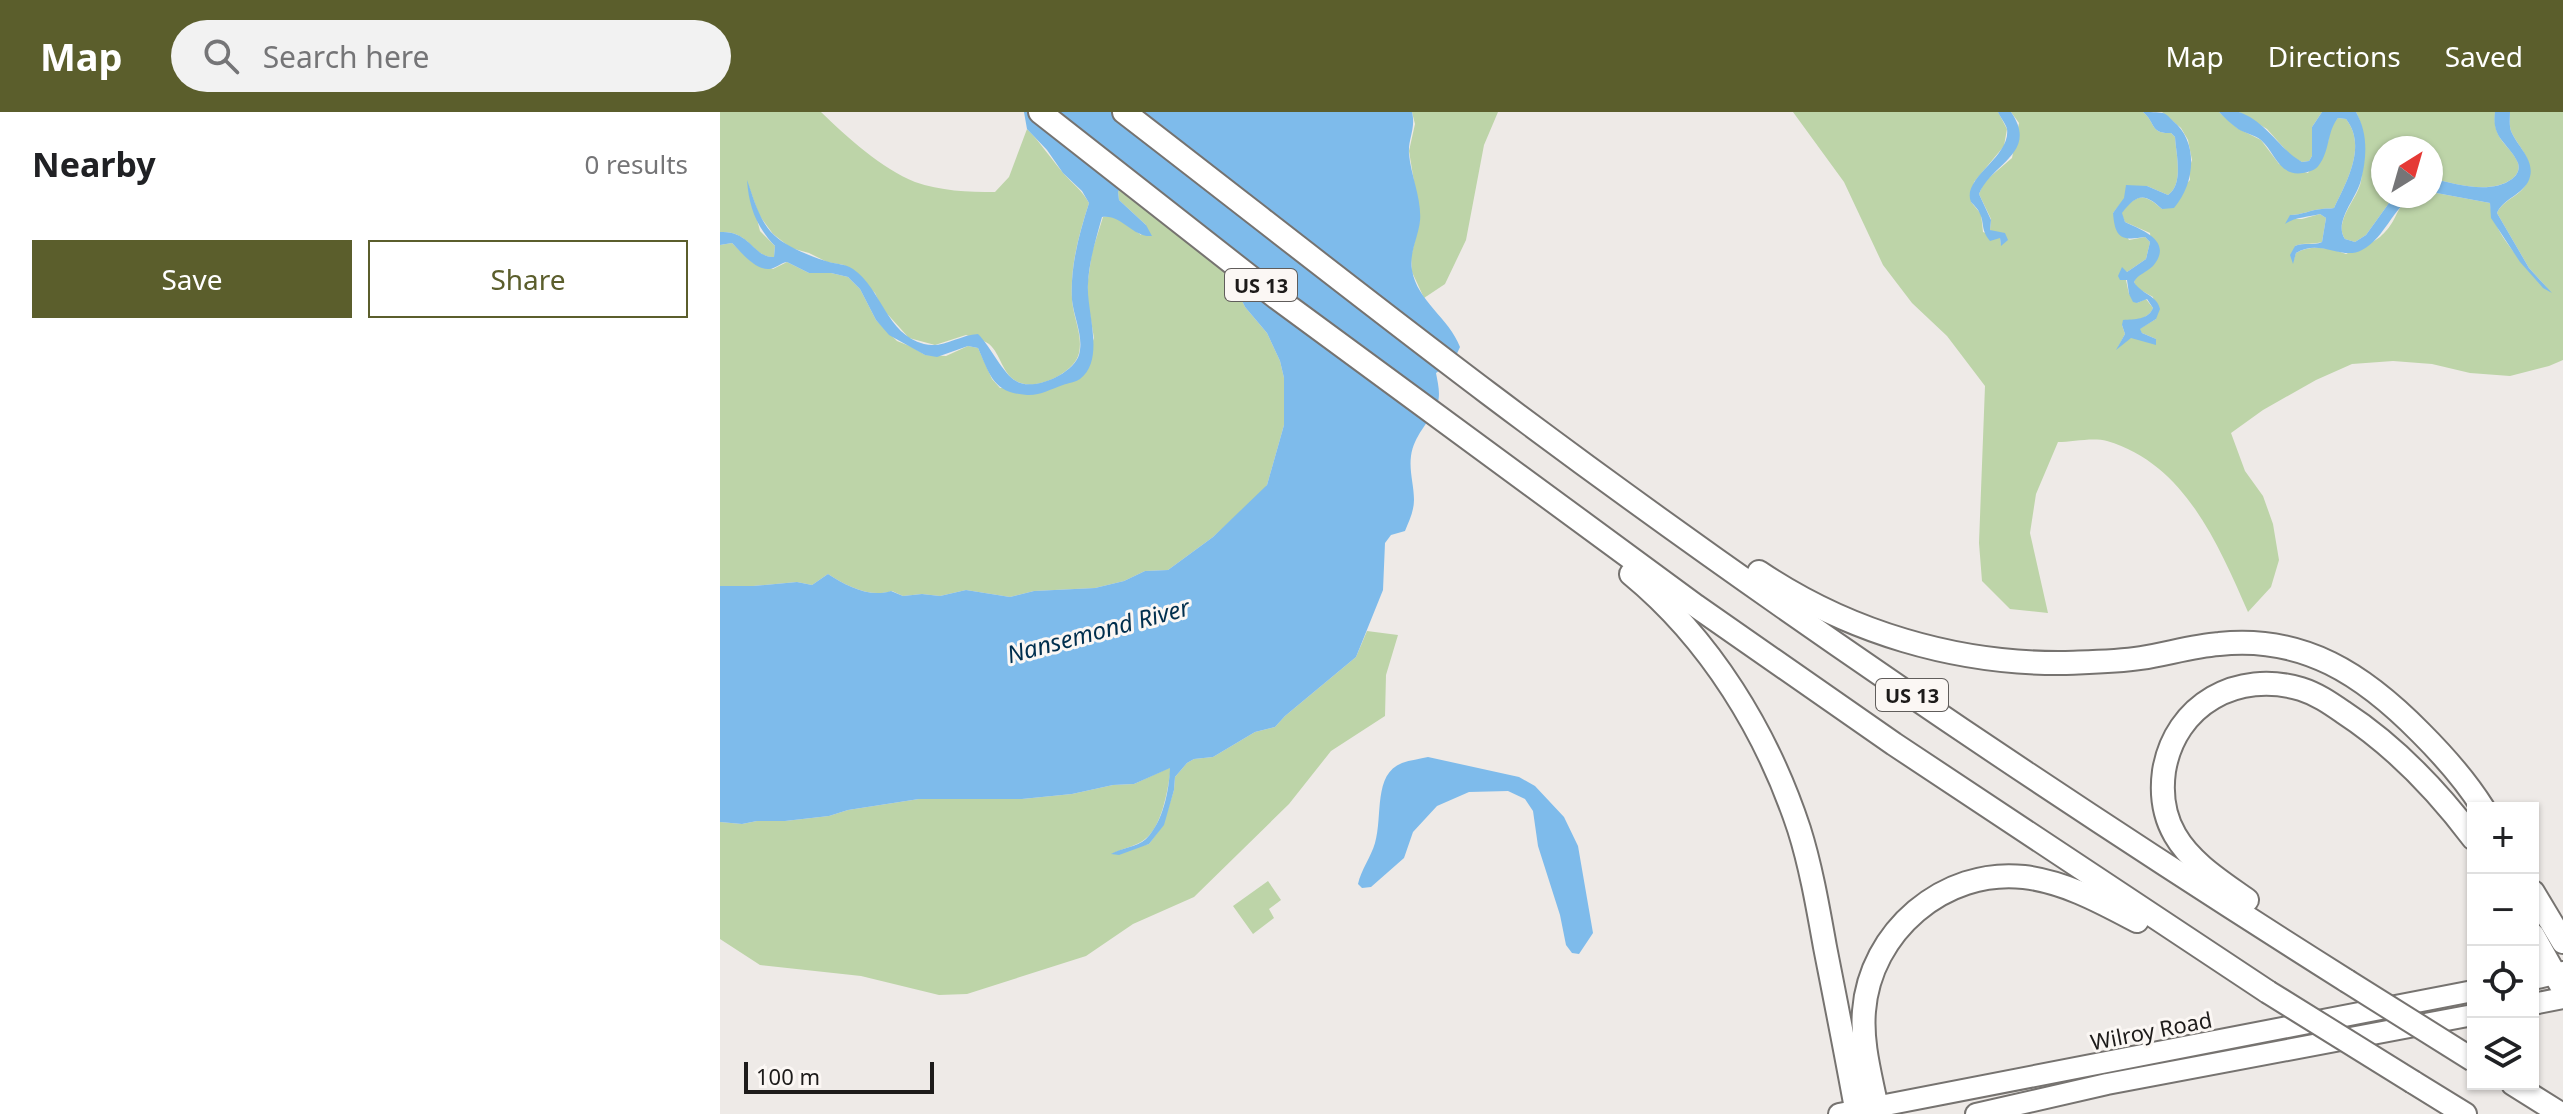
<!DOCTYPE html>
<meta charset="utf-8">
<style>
:root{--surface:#fff;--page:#f2f2f2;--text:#202124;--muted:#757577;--line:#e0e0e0;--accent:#5b5e2c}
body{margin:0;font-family:"Noto Sans",sans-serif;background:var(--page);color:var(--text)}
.controls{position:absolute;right:24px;bottom:24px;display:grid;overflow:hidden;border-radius:0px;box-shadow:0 2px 6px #0004}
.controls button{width:72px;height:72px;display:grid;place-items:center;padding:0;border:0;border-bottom:2px solid var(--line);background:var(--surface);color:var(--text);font:40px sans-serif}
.compass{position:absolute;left:1651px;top:24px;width:72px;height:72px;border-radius:50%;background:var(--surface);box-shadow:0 2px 6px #0004;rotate:37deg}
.scale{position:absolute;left:24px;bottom:20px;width:190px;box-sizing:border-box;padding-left:8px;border:4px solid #1d1b1a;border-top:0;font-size:22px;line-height:28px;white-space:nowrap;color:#1d1b1a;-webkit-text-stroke:6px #fbf7f4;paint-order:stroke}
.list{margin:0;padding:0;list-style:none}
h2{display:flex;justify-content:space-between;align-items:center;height:104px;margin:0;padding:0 32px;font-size:34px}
h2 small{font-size:26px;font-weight:400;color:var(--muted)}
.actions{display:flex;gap:16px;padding:24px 32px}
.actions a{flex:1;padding:18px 0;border:2px solid var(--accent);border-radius:0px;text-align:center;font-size:28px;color:var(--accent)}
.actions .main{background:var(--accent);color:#fff}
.icon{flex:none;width:44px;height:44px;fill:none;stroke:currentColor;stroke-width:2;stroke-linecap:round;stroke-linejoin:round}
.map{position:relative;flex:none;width:1843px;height:1002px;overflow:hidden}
header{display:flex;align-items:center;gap:48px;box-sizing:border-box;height:112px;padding:0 40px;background:var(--accent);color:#fff}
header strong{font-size:38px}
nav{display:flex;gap:44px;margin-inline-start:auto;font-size:28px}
.search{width:560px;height:72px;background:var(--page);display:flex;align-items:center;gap:20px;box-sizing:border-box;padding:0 28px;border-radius:44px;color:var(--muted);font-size:30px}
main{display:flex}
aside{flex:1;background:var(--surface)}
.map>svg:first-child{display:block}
.green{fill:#bdd4a8}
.water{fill:#7ebbeb}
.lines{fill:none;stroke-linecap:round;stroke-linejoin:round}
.primary-casing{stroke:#767370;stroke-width:24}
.motorway-casing{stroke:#767370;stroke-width:26}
.primary{stroke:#fff;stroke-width:20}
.motorway{stroke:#fff;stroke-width:22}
.motorway-bridge-casing{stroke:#767370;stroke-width:26;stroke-linecap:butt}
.motorway-bridge{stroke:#fff;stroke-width:22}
.labels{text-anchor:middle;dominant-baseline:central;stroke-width:6;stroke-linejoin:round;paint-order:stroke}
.shield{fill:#fbf7f4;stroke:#605d5b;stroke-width:2}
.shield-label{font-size:20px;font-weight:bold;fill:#1d1b1a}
.street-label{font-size:22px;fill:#1d1b1a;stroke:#fbf7f4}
.water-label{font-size:24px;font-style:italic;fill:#002f4e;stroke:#fbf7f4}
</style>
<header>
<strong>Map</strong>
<div class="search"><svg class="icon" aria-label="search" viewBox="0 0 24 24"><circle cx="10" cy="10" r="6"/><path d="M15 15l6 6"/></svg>Search here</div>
<nav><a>Map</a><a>Directions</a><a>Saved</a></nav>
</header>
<main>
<aside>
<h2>Nearby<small>0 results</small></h2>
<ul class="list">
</ul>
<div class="actions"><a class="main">Save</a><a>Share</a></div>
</aside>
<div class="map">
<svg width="1843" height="1002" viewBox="0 0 1843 1002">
<rect width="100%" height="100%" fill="#eeeae7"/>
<!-- green -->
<g class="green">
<path d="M0,0h101c26,25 61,57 94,70 25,9 53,10 80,10l14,-15 18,-48c14,14 24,30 37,45 9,10 18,16 25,29 -10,31 -19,63 -17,96 1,18 11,36 7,54 -4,20 -43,38 -61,29 -16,-7 -17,-28 -29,-38 -6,-4 -16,-6 -23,-9l-31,10 -26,-7 -27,-30 -7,-15 -31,-28 -17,-3 -18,-9 -18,-5 -18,-14 -14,-19 -11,-31 12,47 15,15 -1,11c-21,1 -24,-27 -54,-25z"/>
<path d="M692,0h86l-14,33 -18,95 -21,44 -21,14 -12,-26 -1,-15 9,-38 -11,-68 6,-27z"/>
<path d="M1073,0h205l9,17 -3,17 -30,36 -3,20 10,12 2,18 17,6 1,7 6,-5 -17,-10 1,-11 -12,-25 5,-12 28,-24 7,-35 -8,-11h132c13,11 7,22 28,21l4,4c1,17 9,47 -7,58l-21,-9 -13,1 -21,26 16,27 16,-3 5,5 -4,17 -19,13 -3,-1 5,23 8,9 9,-4 7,9c-4,11 -20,13 -31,17l3,9 -7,13 13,-10 25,2 -14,-6 -3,-4 17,-10 -3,-22 -16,-9 -3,-6 2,-5 17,-12 -3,-32 -25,-11 -4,-9c16,-20 23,-20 41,-4l28,-29 -1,-11 3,-9 -4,-20 -7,-12 -19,-16h57l18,16 24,12 18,24 29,9 20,-31 3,-16 7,-8 8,1c21,27 1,62 -12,89 -4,1 -8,0 -12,1 -12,1 -20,6 -32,6l2,4h10l18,-5 6,4 -4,24c-9,3 -17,0 -27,4l-2,16 3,-9c15,-9 34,-5 50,1 10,-5 25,-10 34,-17 24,-20 11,-41 51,-41v-4l59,11c2,31 38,66 59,87l-20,-22 -32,-55c6,-14 25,-17 30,-31 9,-22 -8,-33 -16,-51 -2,-6 -1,-13 -1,-19h53v248l-14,6 -39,10 -40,-3 -38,-9 -39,-3 -41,3 -36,16 -53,30 -32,23 14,38 18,25 10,28 6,36 -8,27 -23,25c-30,-68 -63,-148 -141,-171 -14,-4 -35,1 -49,1l-22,52 -6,39 18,80 -38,-4 -28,-28 -3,-38 6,-157 -38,-50 -35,-33 -29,-38 -39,-83z"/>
<path d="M1519,0h83l-10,15v29l-3,5 -7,1 -10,-5 -25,-28z"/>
<path d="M1636,0h139c-3,29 15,32 23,51 2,7 -1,12 -6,16 -23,16 -57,5 -81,-1v-30h-48v48h11l-28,39 -11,7 -10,-3c-12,-18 13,-40 16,-58 4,-21 5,-51 -5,-69z"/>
<path d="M405,77l95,66 25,52 22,26 13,28 4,17v47l-17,60 -4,6 -50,46 -45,33 -23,1 -21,10 -29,7 -61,3 -24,6 -44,-7 -26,6 -18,-2 -19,2 -11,-5c-22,7 -46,-5 -64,-17l-16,11 -15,-3 -44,4h-33v-341l12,-2 20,19 21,7 14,-7 22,11h22l17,4 12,12 16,31 21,21 15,6 13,8 21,1 22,-10 10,2 14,31 8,9 79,-9 15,-41 -7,-41 1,-17 4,-28 11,-35c14,-3 27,10 38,18l5,-10 -27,-25 -1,-9z"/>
<path d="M647,519l31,4 -12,40 -1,41 -54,35 -42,53 -95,93 -61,27 -47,32 -119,38 -28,1 -78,-19 -101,-11 -40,-26v-117l22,2 15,-3h28l44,-5 19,-6 71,-11h103l50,-5 41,-9 21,-1 37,-17c-3,22 -9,64 -30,75 -9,5 -20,7 -29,12l37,-10 14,-19 11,-35 1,-13 12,-14 7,-4 19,-2 42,-25 20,-5 10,-11 71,-59z"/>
<path d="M548,769l13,19 -12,9 5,9 -21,16 -20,-28z"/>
</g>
<!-- water -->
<g class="water">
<path d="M304,0h388c4,17 -4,26 -3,42 2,22 13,46 11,67 -2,17 -11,32 -8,49 5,31 37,48 48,77l-6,13 -18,13c2,11 5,22 1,32 -8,18 -23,30 -26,51 -2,15 3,29 3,44 0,11 -5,21 -9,31l-14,4 -6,8 -2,47 -27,67 -71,59 -10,11 -20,5 -42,25 -19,2 -7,4 -12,14 -1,13 -10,35 -15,19 -30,11 -8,-1c10,-6 26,-7 35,-15 17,-17 23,-48 24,-71l-36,16 -21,1 -41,9 -50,5h-103l-71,11 -19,6 -44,5h-28l-15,3 -22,-2v-236h33l44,-4 15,3 16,-11c18,12 42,24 63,17l12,5 19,-2 18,2 26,-6 44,7 24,-6 61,-3 29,-7 21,-10 23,-1 45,-33 54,-52 17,-60v-47l-4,-17 -13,-28 -22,-26 -25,-52 -95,-66 -7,2 1,9 27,25 6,11c-19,2 -30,-22 -50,-19 -6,22 -13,44 -14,67 -2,27 18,75 -8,95 -4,3 -12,4 -17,6 -12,4 -24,11 -36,10 -34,-2 -37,-20 -49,-47l-10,-2 -31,11 -12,-2 -36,-20 -13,-15 -16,-31 -12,-12 -17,-4h-22l-22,-11c-7,1 -12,7 -18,7 -14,1 -28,-17 -37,-26l-12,2v-13c30,-2 34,26 54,25l1,-11c-19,-20 -26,-39 -28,-66 7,19 12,41 27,55 11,11 40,23 55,27 8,2 16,2 24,7 29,20 33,65 71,75 19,5 35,-9 54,-10 13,13 25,40 38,47 17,11 57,-7 63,-26 5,-18 -5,-37 -7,-55 -2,-33 7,-66 17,-97l-7,-12 -19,-18 -16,-23 -20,-21z"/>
<path d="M1278,0h13c28,41 -19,51 -32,82l12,26 -1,10 15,3 3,7 -7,6 -1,-8 -10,3c-10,-12 -5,-19 -11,-29 0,-2 -7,-9 -8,-10 -10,-24 40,-45 36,-73 -1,-5 -7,-12 -9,-17z"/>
<path d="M1423,0c6,0 15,0 20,1 4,1 7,5 10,8 26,21 22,63 1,87l-12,1c-17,-16 -25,-16 -40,4l3,9c17,8 49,19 28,44 -7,7 -15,8 -19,16 7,12 23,13 26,27l-4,10 -16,10 2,4 14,6v6l-25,-7 -15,12 9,-16 -3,-9 1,-5c12,-1 25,0 30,-12l-6,-9 -10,4 -4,-1 -4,-8 -2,-14h-7l-2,-4 4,-9 5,5 19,-13 4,-17 -5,-5c-24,4 -30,1 -32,-24l11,-15 2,-13 21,1 21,9c16,-11 8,-41 7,-58l-4,-4c-21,1 -15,-10 -28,-21z"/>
<path d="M1499,0c6,0 15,0 20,0 27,9 40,37 63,50l7,-1 3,-5v-29l10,-15h34c12,21 11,45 5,68 -4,18 -28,42 -16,59l10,3 11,-7 28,-39h20c-22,12 -28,41 -52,54 -20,11 -42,-12 -66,3l-3,11 -3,-9 5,-9c9,-4 18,0 27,-4l4,-24 -6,-4c-11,3 -25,3 -35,10l5,-9c12,0 20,-5 32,-6 4,-1 8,0 12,-1 13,-27 33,-62 12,-89l-8,-1c-11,13 -8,33 -19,47 -3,5 -10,7 -16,8 -24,4 -28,-21 -42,-33 -6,-5 -16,-7 -23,-11 -7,-5 -13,-11 -19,-17z"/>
<path d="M1775,0h15c0,6 -1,13 1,19 7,17 27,31 17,51 -8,14 -25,17 -31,31l32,55 23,25 -9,-5 -23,-26 -29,-44 -1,-15 -59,-11v-14c24,6 59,17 81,1 5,-4 8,-9 6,-16 -9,-20 -27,-24 -23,-51z"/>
<path d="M708,645l91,20 16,9 29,31 14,29 15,87 -14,21 -7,-1 -6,-8 -6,-30 -22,-69 -5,-35 -8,-12 -17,-8 -39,1 -32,14 -24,26 -9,26 -33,29 -9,1 -4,-4c3,-14 13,-27 17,-41 8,-27 -2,-69 27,-80 8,-3 18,-4 26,-6z"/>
</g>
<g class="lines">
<!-- primary casing -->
<g class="primary-casing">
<g id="primary">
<path d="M1813,867l30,-7"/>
<path d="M1813,892l30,-6"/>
<path d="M1119,1002l634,-123"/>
<path d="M1256,1002l131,-30 366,-69"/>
</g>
</g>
<!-- motorway casing -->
<g class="motorway-casing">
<g id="motorway">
<path d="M320,0l237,186 419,308 198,138 374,248"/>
<path d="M404,0c122,94 242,189 364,281 278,209 566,403 859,588"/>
<path d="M1039,460c89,60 197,92 304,91 26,-1 52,-1 78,-5 26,-4 52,-12 78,-14 85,-9 145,31 202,89 23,23 45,48 62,75"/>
<path d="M911,462c79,65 136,158 168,255 12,38 19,79 26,118 11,56 22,111 32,167"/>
<path d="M1813,780l30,50"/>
<path d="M1527,788c-25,-18 -56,-37 -72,-65 -11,-19 -14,-42 -11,-64 11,-67 74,-101 137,-82 16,5 29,14 42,23 52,34 93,77 130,126"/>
<path d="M1813,823l30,54"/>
<path d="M1693,970l52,32"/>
<path d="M1793,972l48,30"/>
<path d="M1158,1002c-6,-34 -17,-68 -14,-103 6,-79 80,-143 160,-134 41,5 77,25 113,44"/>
</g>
</g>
<!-- primary -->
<use href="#primary" class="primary"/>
<!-- motorway -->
<use href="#motorway" class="motorway"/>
<!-- motorway-bridge casing -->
<g class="motorway-bridge-casing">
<g id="motorway-bridge">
<path d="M1627,869l126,79"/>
<path d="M1548,880l145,90"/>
</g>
</g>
<!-- motorway-bridge -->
<use href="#motorway-bridge" class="motorway-bridge"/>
</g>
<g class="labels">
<!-- shield labels -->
<g class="shield">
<rect x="505" y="157" width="72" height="32" rx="6"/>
<rect x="1156" y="567" width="72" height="32" rx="6"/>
</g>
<g class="shield-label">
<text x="541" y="173">US 13</text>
<text x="1192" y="583">US 13</text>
</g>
<!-- street labels -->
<g class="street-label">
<text transform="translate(1431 918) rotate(-11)">Wilroy Road</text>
</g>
<!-- water labels -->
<g class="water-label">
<text transform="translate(378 518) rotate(-15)">Nansemond River</text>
</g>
</g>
</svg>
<div class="controls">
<button>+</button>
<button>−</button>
<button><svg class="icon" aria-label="locate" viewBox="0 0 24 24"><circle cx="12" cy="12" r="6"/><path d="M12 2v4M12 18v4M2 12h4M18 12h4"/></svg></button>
<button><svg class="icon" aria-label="layers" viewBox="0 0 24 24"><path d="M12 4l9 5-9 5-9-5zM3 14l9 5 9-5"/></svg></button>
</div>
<svg class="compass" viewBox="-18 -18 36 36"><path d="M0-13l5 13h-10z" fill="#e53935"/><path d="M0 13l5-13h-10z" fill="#757577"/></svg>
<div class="scale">100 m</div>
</div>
</main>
